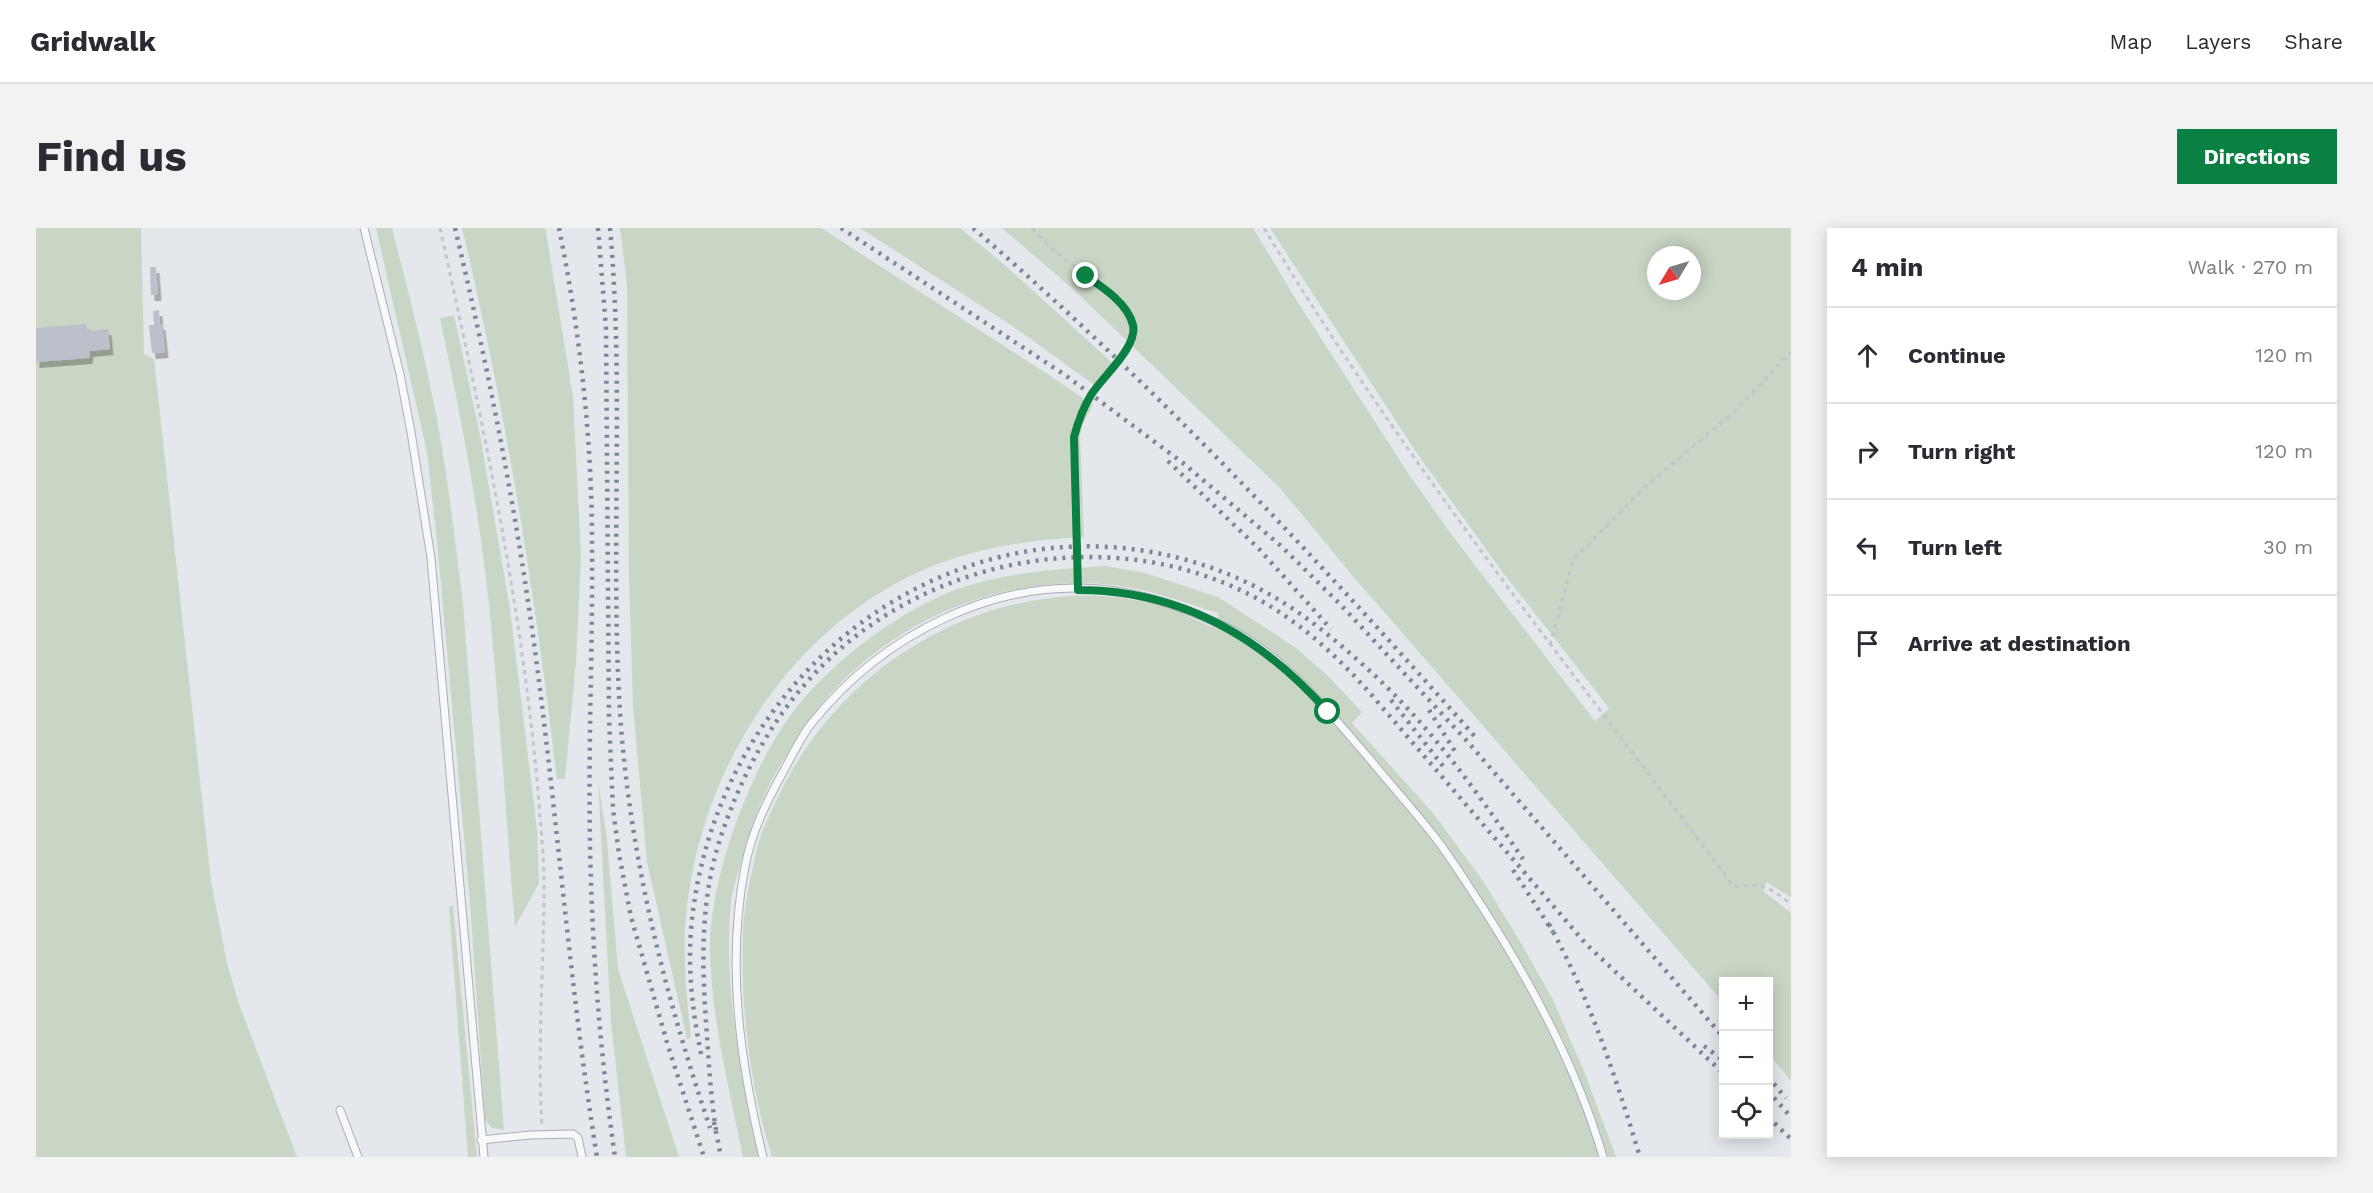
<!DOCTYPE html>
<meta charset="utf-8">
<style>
:root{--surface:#fff;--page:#f2f2f3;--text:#2b2b33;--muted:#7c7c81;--line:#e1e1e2;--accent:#0b8043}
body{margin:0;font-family:"Work Sans",sans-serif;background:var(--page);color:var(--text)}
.controls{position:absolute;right:18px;bottom:18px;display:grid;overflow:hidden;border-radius:0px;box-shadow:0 3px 15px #0003}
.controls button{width:54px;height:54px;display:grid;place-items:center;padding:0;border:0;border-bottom:2px solid var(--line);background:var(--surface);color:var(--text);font:30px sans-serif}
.compass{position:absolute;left:1611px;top:18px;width:54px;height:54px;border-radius:50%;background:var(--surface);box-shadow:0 3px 15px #0003;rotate:232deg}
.stop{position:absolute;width:18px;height:18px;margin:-14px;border:4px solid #0b8043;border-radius:50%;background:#fff}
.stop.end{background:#0b8043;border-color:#fff;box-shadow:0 2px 6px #0008}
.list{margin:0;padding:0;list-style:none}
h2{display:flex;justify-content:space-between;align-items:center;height:78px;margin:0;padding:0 24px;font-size:26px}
h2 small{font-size:20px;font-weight:400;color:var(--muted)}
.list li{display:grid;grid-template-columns:39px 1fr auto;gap:18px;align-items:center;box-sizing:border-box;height:96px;padding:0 24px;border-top:2px solid var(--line)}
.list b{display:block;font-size:22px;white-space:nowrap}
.list em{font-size:20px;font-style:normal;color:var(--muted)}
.icon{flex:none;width:33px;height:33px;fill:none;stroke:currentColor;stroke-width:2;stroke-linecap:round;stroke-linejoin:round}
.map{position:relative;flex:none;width:1755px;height:929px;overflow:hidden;border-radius:0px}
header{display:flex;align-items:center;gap:36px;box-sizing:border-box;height:84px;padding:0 30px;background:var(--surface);border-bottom:2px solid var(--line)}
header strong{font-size:28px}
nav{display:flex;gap:33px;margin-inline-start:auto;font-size:21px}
.intro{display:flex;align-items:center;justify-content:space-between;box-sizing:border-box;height:144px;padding:0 36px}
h1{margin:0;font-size:42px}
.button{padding:15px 27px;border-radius:0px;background:var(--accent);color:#fff;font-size:21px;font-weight:700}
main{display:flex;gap:36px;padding:0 36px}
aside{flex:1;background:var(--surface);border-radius:0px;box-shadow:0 3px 15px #0003}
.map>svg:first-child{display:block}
.green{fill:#c9d6c5;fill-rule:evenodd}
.building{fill:#bbc0ca;filter:url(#shadow)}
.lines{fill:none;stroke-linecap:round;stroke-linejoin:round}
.lane-casing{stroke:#a9aeb7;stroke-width:9}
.path{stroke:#c2c5cb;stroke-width:3;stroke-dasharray:4.5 4.5;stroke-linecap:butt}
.lane{stroke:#f7f8fa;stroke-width:7}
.rail{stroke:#7d8696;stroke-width:4.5;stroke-dasharray:3 6;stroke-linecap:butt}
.route{stroke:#0b8043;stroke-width:8}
</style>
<header>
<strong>Gridwalk</strong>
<nav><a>Map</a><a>Layers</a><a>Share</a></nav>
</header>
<div class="intro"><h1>Find us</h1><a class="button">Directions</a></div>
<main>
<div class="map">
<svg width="1755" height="929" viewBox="0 0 1755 929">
<defs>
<filter id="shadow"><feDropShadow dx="3.5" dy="6" stdDeviation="0" flood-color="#0004"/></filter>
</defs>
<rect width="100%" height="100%" fill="#e4e7ec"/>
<!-- green -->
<g class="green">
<path d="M0,0h105l3,126 10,5 57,522 16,82 12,41 58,153h-261z"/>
<path d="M340,0h16c16,62 32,124 44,186 12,63 19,127 27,190l41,526 -12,-2 -7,-8 -15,-218 -33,-361 -10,-89z"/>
<path d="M426,0h83l1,4 27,165 8,159 -5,106 -11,117h-8c-22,-186 -51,-369 -95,-551z"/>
<path d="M584,0h201l225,145 47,32 -10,18 -3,13 4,101c-62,3 -125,13 -180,42 -119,62 -198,187 -216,319 -7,47 -2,93 3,140l-4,1 -40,-177 -14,-156 -4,-130 -2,-291z"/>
<path d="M824,0h100l47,39 111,101 -18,21 -86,-62z"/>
<path d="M966,0h251l44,73 111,172 43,61 144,187 14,-13 -105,-134 -88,-122 -146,-224h521v669l-25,-15 -3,9 28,22v168l-22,-27 -1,-72h-44l-1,20 -371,-427 -72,-87 -207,-199zM1620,27h36v36h-36z"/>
<path d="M418,87l26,120 30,174 27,221 2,53 -24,44c-9,-107 -15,-215 -26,-322 -10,-97 -29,-192 -49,-287z"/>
<path d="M1070,338l39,7 73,24 78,51 33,29 33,35 -10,11 81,90 50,68 35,57 34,60 32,73 32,86h-844c-22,-71 -32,-150 -29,-224 1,-28 8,-58 14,-85 5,-20 16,-40 25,-59 55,-109 164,-185 288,-193 33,-2 72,3 103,14 15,5 30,15 46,19l-1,-16c-37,-12 -76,-26 -115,-29 -109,-8 -215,39 -284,123 -10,12 -18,26 -26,38 -26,38 -42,77 -53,121 -3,12 -8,24 -9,36 -8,83 10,174 27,255h-15c-14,-69 -32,-139 -33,-210 0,-72 42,-183 86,-239 37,-47 103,-97 159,-118 47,-17 101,-21 151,-24z"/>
<path d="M562,552l9,59 11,130 61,188h-53l-15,-135z"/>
<path d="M413,678h4l24,251h-9l-1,-12z"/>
</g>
<!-- building -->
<g class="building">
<path d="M114,39h6l2,28h-7z"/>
<path d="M123,82l1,14h2l3,28 -13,1 -3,-28h5l-1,-14z"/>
<path d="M50,96l2,7 20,-2 2,20 -20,2 -1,7 -53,4v-34z"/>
</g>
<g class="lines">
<!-- lane casing -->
<g class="lane-casing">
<g id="lane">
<path d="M328,0l36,146 11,58 20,126 53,599"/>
<path d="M304,882l18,47"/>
<path d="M445,912l49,-5 43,-1 5,4 4,19"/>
<path d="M727,929c-23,-95 -37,-193 -18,-290 6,-34 22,-66 38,-95 9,-16 17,-34 28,-48 70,-88 184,-148 298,-134 37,5 73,17 106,32 64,27 109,84 153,135 22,27 45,52 66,79 18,23 33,48 49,72 50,78 94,160 120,249"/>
</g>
</g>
<!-- path -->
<g class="path">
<path d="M404,0c42,190 83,381 99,575 2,27 5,54 5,82 0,80 -7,161 -2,241"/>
<path d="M996,0c12,14 25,26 40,37 27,21 84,51 50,90 -21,24 -41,50 -48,82l3,141"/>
<path d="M1228,0c139,232 308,443 470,659 26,-6 37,1 57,17"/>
<path d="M1514,417l23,-85 74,-75 86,-72 58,-61"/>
</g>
<!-- lane -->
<use href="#lane" class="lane"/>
<!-- rail -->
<g class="rail">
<path d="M419,0c32,135 59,271 78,408 24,174 36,348 64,521"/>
<path d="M523,0c21,104 33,211 33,316 1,100 -4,200 -2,300 2,105 10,209 25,313"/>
<path d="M562,0l8,100 3,390 4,91 6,45 12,63 37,129 36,111"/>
<path d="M574,0c15,166 -1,333 11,499 11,139 45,270 89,401"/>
<path d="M805,0l224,147 118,88 98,83 60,59 126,136 257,297"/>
<path d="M937,0c182,157 346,332 505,512"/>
<path d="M1132,233l91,88 72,80"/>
<path d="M1355,472l52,66"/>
<path d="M1393,482l27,43"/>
<path d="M1477,642l40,62"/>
<path d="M1513,696c41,75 66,151 91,233"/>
<path d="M1668,818l20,15"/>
<path d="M665,826c-9,-45 -14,-90 -9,-135 29,-262 291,-449 543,-342 44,19 82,47 118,79 70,60 118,127 170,203"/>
<path d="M1732,849l18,21"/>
<path d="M1732,863l23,26"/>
<path d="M1732,889l23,22"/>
<path d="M678,894l7,35"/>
<path d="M680,902c-5,-31 -7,-63 -9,-94 -5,-68 -8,-134 14,-200 21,-62 52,-120 98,-167 112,-115 298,-147 439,-70 43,24 79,57 111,93l217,252 138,130"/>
</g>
</g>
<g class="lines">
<!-- route -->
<path class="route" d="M1050,48c18,12 42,28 47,49 5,22 -31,52 -42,70 -8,13 -13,27 -17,42l4,153c102,0 184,47 250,122"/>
</g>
</svg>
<div class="controls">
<button>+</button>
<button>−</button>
<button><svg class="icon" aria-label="locate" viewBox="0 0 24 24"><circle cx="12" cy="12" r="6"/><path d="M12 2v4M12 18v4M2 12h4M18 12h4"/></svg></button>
</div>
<svg class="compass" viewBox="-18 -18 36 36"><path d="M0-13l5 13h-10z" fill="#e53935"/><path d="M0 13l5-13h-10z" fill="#7c7c81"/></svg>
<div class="stop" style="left:1292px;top:484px"></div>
<div class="stop end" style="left:1050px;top:48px"></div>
</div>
<aside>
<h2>4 min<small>Walk · 270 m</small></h2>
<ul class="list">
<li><svg class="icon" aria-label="ahead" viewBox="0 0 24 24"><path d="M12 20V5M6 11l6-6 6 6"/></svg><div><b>Continue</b></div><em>120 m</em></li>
<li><svg class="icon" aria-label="right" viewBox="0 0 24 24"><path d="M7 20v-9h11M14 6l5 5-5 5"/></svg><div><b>Turn right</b></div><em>120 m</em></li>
<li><svg class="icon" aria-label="left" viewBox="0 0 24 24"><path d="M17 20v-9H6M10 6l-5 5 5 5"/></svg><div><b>Turn left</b></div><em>30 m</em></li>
<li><svg class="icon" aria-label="arrive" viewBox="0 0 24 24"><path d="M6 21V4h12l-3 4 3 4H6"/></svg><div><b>Arrive at destination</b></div></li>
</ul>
</aside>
</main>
